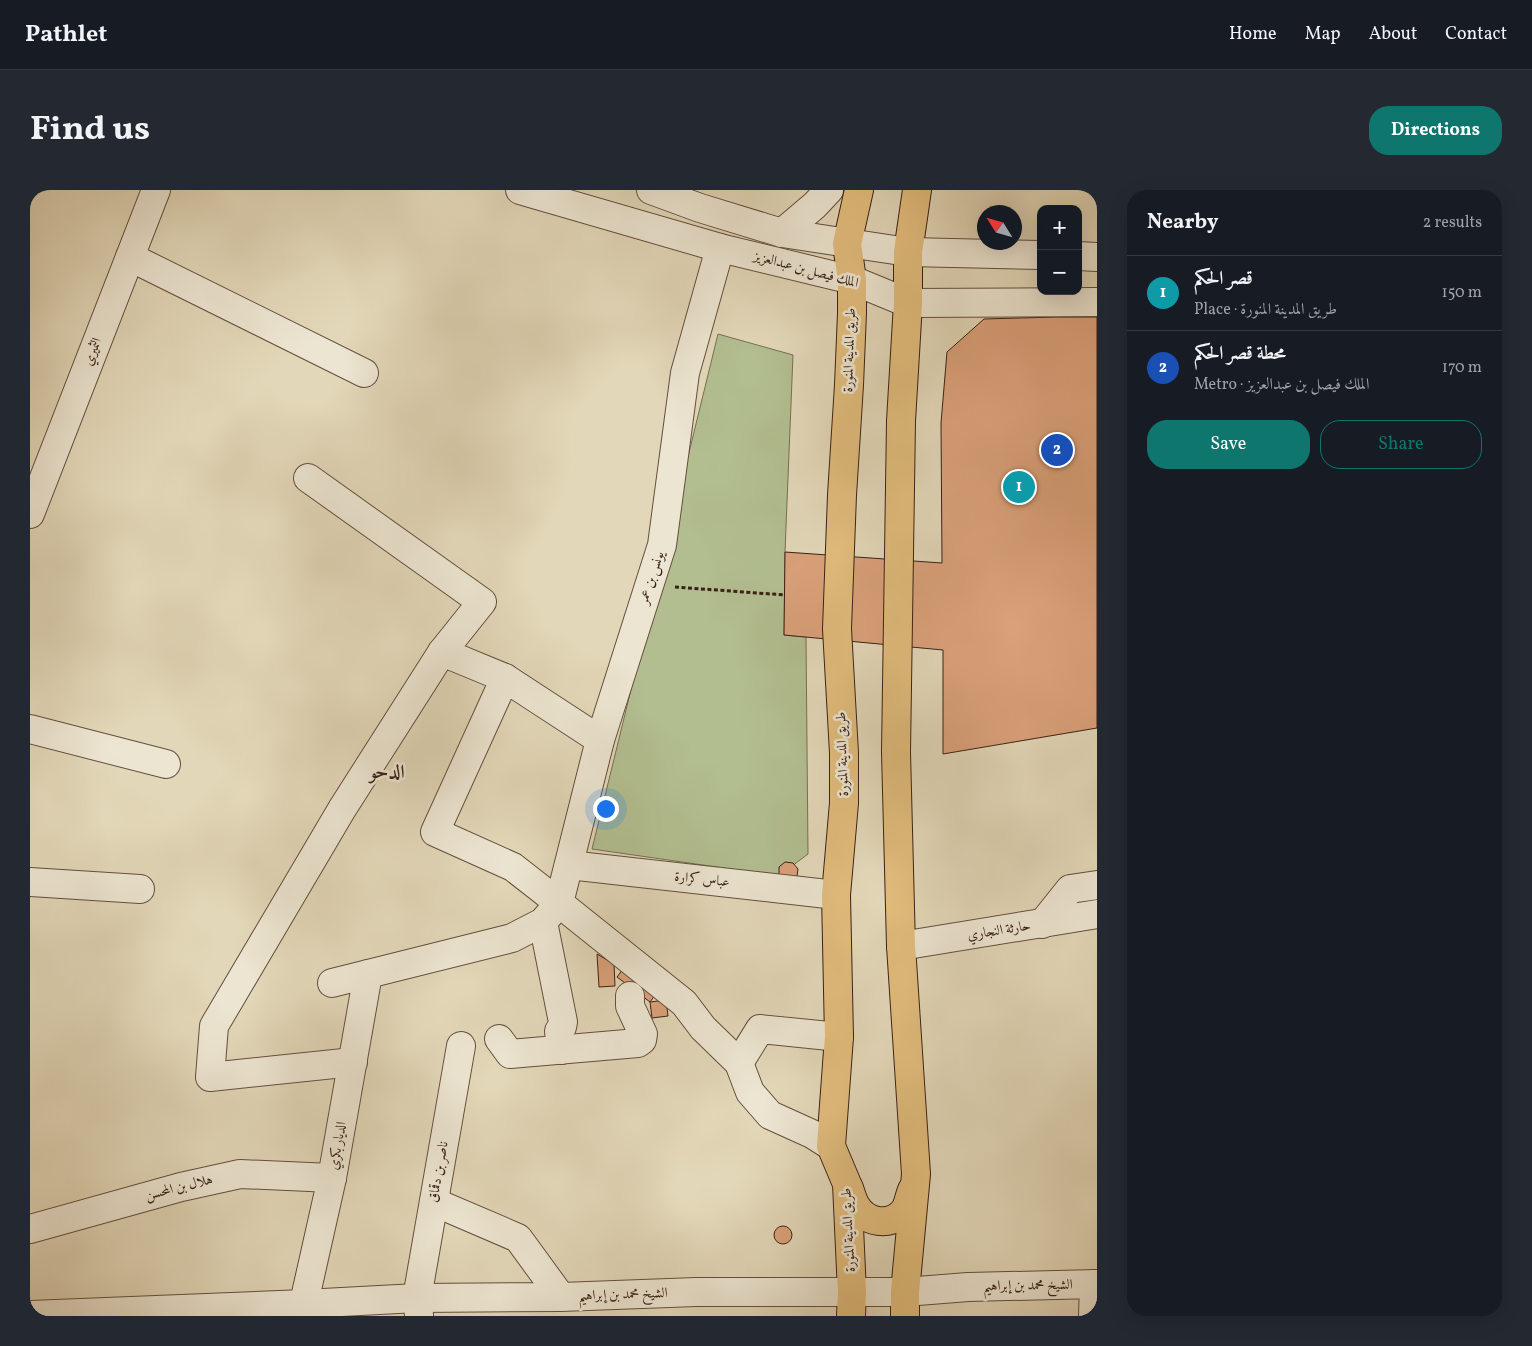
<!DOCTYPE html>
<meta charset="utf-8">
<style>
:root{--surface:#171b24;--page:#242831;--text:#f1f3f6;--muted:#9ea1a6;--line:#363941;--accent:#0f766e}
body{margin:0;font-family:Vollkorn,Amiri,serif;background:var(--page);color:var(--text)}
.controls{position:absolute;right:15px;top:15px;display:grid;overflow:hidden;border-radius:10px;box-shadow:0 5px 20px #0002}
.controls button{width:45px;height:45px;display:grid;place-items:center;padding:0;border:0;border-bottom:1px solid var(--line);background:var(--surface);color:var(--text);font:25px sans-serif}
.compass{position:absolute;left:947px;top:15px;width:45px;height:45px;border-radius:50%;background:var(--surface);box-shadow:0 5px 20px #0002;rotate:307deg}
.you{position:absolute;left:575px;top:618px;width:18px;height:18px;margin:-12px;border:4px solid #fff;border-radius:50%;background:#1a73e8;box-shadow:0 0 0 8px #1a73e833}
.badge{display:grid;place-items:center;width:32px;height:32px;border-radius:50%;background:var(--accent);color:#fff;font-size:16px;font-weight:700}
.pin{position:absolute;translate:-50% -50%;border:2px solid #fff;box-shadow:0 1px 5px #0006}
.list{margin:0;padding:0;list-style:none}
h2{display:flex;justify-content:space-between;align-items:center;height:65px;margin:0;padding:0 20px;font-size:21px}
h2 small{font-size:16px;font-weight:400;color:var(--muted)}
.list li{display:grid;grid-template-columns:32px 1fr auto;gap:15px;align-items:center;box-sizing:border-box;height:75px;padding:0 20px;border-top:1px solid var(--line)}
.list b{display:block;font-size:19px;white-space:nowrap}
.list p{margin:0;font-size:16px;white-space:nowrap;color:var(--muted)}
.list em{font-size:16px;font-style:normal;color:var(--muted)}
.actions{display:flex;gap:10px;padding:15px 20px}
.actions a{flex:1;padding:11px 0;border:1px solid var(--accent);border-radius:20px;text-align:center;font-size:18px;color:var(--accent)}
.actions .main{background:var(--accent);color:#fff}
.map{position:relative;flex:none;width:1067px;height:1126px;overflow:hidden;border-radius:20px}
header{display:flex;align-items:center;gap:30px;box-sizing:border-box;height:70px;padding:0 25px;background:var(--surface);border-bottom:1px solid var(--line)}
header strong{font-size:24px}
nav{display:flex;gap:28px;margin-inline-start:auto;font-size:18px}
.intro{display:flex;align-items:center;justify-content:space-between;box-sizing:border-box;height:120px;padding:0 30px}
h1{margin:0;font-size:35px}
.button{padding:12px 22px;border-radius:20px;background:var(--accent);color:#fff;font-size:18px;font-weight:700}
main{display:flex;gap:30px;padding:0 30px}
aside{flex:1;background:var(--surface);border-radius:20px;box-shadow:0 5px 20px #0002}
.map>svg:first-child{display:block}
.green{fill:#b2be90;stroke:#766f53}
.building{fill:#daa17a;stroke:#3a2016}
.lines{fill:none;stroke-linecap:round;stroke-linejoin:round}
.minor-casing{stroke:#644e3e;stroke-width:30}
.major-casing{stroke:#3a2016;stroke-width:30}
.path{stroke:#3a2016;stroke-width:3;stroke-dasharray:4 2.5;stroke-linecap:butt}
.minor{stroke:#ece5d1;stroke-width:28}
.major{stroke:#e1bc7c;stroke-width:28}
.labels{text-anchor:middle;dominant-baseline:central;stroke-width:5;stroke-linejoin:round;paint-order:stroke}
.street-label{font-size:14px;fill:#3a2016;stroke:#ece5d1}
.district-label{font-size:19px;font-weight:bold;fill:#3a2016;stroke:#ece5d1}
</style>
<header>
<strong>Pathlet</strong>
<nav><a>Home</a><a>Map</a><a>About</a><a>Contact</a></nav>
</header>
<div class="intro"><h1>Find us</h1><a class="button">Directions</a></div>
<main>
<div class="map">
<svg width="1067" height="1126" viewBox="0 0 1067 1126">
<rect width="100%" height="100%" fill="#e2d7b8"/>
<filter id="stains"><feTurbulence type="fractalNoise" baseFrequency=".004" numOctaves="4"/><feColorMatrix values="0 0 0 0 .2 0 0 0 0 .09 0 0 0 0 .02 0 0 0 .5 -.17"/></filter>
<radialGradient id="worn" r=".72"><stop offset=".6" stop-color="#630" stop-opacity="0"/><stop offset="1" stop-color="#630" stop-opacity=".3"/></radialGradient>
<!-- green -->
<path class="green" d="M688,144l75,21 -8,197 -1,83 22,2 2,217 -29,22 -187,-27z"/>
<!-- building -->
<g class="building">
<path d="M1026,127h41v411l-154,26v-104l-159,-15 1,-83 157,11 -1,-140 6,-71 37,-33z"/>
<path d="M755,672l8,1 5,6 -1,7 -6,5 -12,-6v-8z"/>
<path d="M567,764l17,10 1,22 -16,1z"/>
<path d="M596,775l33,25 -9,12 -33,-25z"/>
<path d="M636,810l2,16 -16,2 -2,-16z"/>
<circle cx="753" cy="1045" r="9"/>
</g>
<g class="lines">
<!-- minor casing -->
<g class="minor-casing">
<g id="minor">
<path d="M490,0l200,58 132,32 56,23 189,-1"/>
<path d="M621,0l49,18 82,25 126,19 133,3"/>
<path d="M752,43l33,-28 14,-15"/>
<path d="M1048,66l19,1"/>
<path d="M100,67l234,116"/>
<path d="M278,288l174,124 -40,50 -100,157 -128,217 -4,51 143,-15"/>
<path d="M0,324l126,-324"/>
<path d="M412,462l63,26 95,62"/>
<path d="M475,488l-70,154 78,35 46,36 125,100 19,25 36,35 11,29 20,23 42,19 19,12"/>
<path d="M0,539l136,35"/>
<path d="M539,675l267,30"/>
<path d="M0,692l110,7"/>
<path d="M513,732l20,100 -1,5 -3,4 2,19"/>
<path d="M1012,734l28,-35 27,-4"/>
<path d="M871,756l196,-32"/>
<path d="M302,793l180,-45 31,-16 16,-19 41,-163 62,-195 23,-172 35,-125"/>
<path d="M469,849l11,15 128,-11 4,-3 1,-6 -13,-28v-10"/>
<path d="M709,873l21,-34 79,8"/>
<path d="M404,1012l84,36 43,59"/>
<path d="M0,1039l151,-42 59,-13 92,4"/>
<path d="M0,1125l274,-11 113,-6 144,-1 135,-5h209l63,-5 129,-3"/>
<path d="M389,1125l-2,-17 44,-252"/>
<path d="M271,1126l31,-138 36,-204"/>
<path d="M1063,1126l1,-32"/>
</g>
</g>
<!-- major casing -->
<g class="major-casing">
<g id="major">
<path d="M819,998c2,6 4,13 7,18 10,17 34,21 47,6 5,-5 6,-15 9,-22"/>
<path d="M821,1126l1,-24 -5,-108 -16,-38 8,-109 -3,-142 8,-92v-50l-7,-124 5,-134 7,-110 3,-72v-33l-5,-36 12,-54"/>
<path d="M875,1126v-24l11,-118 -15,-228 -5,-194 5,-331 7,-118v-51l9,-62"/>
</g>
</g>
<!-- path -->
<path class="path" d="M645,397l110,8"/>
<!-- minor -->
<use href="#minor" class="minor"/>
<!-- major -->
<use href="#major" class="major"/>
</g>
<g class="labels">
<!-- street labels -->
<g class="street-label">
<text transform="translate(776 80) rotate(15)">الملك فيصل بن عبدالعزيز</text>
<text transform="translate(820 160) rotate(-88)">طريق المدينة المنورة</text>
<text transform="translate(63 162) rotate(-69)">الثميري</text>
<text transform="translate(622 388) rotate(-72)">يونس بن عمر</text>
<text transform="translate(813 564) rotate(-92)">طريق المدينة المنورة</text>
<text transform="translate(672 690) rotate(6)">عباس كرارة</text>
<text transform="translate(969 741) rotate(-9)">حارثة النجاري</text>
<text transform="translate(308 956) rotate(-80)">الديار بكري</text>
<text transform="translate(409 982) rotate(-80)">ناصر بن دقماق</text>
<text transform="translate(149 998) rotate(-14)">هلال بن المحسن</text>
<text transform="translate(819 1040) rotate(-93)">طريق المدينة المنورة</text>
<text transform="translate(998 1096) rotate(-1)">الشيخ محمد بن إبراهيم</text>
<text transform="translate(593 1105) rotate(-2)">الشيخ محمد بن إبراهيم</text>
</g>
<!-- district labels -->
<g class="district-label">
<text x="357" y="583">الدحو</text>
</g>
</g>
<rect width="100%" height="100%" filter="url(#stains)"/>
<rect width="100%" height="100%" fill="url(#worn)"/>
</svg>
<div class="controls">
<button>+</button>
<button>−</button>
</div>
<svg class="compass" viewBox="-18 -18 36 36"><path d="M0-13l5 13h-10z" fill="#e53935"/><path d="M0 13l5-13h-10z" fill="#9ea1a6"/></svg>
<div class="you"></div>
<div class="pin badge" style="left:989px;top:297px;background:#0f9aa8">1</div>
<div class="pin badge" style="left:1027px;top:260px;background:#1a4fb4">2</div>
</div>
<aside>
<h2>Nearby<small>2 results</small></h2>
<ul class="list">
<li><span class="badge" style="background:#0f9aa8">1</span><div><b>قصر الحكم</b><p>Place · طريق المدينة المنورة</p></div><em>150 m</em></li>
<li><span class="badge" style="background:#1a4fb4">2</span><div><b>محطة قصر الحكم</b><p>Metro · الملك فيصل بن عبدالعزيز</p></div><em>170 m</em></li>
</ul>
<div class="actions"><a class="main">Save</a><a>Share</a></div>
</aside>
</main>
